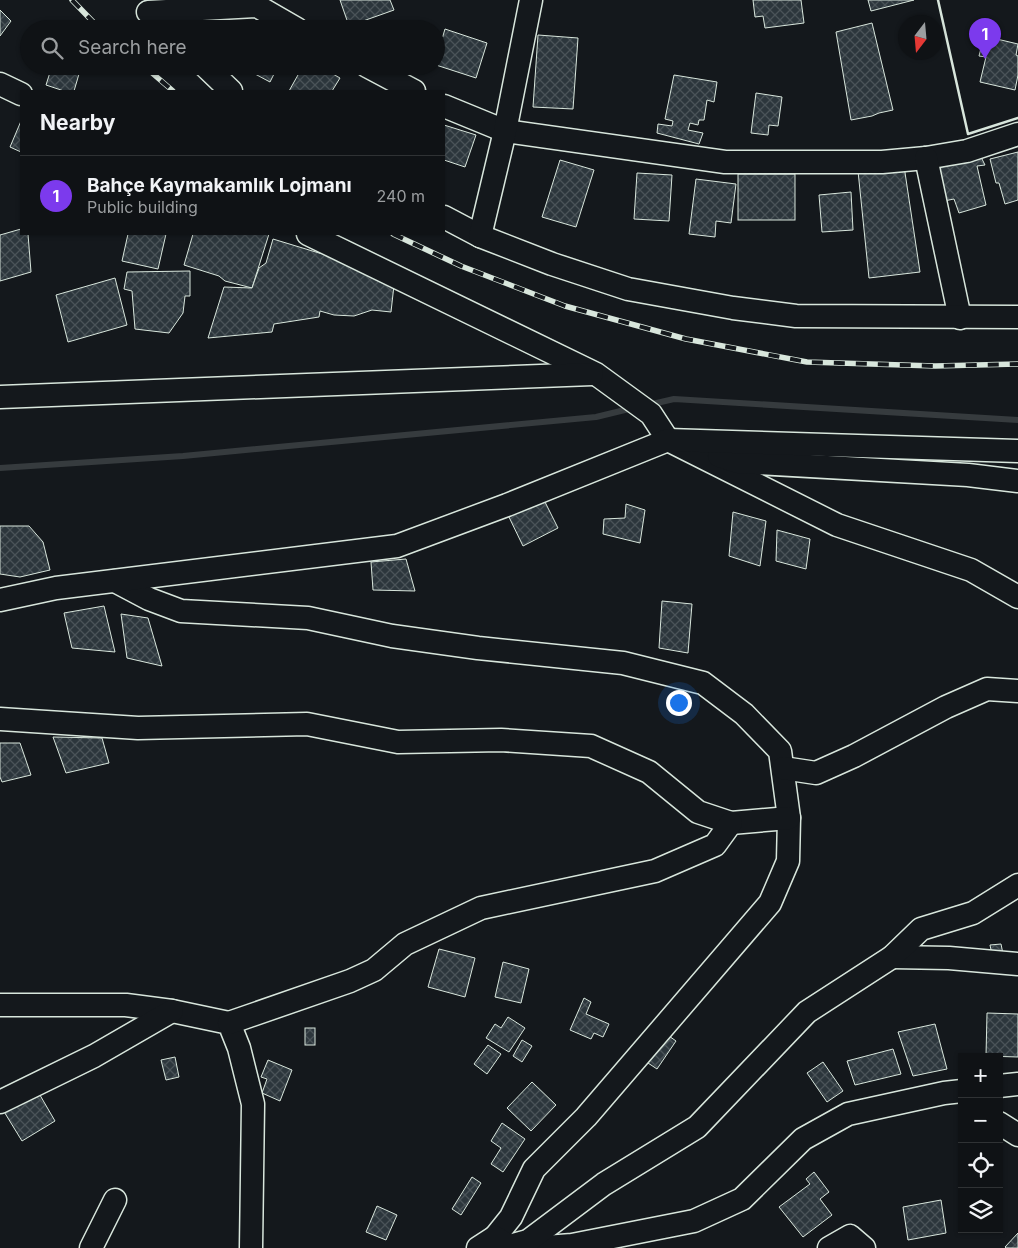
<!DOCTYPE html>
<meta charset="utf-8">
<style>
:root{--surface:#0f1215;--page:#181b1e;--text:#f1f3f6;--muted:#9b9ea0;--line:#2f3234;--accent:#7c3aed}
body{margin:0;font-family:Inter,sans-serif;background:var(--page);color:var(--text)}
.controls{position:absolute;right:15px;bottom:15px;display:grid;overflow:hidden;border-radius:0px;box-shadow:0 1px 4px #0004}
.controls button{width:45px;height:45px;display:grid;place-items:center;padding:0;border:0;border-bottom:1px solid var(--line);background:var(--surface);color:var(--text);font:25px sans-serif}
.compass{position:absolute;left:898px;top:15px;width:45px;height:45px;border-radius:50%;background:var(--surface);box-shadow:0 1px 4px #0004;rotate:196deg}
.you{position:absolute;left:678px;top:702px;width:18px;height:18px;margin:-12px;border:4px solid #fff;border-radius:50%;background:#1a73e8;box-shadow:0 0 0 8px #1a73e833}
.badge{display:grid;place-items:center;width:32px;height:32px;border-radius:50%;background:var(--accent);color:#fff;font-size:16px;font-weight:700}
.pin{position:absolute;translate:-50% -41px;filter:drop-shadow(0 1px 2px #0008)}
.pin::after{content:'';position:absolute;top:26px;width:18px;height:15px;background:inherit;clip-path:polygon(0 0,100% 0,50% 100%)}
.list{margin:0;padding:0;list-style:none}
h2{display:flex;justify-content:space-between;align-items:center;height:65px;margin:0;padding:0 20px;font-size:21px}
h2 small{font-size:16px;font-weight:400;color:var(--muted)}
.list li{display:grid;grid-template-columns:32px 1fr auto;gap:15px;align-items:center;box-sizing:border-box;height:80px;padding:0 20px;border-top:1px solid var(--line)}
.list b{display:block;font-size:19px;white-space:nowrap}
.list p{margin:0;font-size:16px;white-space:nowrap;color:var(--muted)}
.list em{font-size:16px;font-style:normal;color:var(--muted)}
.icon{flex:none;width:28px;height:28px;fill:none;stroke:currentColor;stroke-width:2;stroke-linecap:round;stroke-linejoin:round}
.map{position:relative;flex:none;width:1018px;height:1248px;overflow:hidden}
.search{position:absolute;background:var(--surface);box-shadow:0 1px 4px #0004;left:20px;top:20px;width:425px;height:55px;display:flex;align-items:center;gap:12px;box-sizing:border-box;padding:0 18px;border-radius:28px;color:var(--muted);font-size:19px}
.panel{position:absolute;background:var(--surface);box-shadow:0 1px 4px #0004;left:20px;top:90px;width:425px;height:145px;border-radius:0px}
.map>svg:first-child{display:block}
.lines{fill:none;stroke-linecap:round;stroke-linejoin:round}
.stream{stroke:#363b3e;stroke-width:6}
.building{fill:url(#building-cross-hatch);stroke:#d8e6dc}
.minor-casing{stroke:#d8e6dc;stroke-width:25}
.minor{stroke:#14181c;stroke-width:22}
.rail-casing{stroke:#d8e6dc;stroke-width:5.5}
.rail{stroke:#14181c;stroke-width:4;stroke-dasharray:11;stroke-linecap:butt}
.wall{stroke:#d8e6dc;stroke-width:2.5}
</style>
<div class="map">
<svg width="1018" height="1248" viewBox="0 0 1018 1248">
<defs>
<pattern id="building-cross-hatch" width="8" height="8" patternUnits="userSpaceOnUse" patternTransform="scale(1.25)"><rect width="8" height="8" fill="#2c363c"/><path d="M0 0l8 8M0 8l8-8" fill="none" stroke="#4a5358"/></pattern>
</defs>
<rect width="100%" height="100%" fill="#14181c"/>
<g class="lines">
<!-- stream -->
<g class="stream">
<path d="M648,405l26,-6 344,21"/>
<path d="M0,468l183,-12 413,-39 37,-9"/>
</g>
</g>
<!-- building -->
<g class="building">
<path d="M340,0h50l4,10 -45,16z"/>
<path d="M753,0h48l3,23 -39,5 -2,-12 -8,1z"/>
<path d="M868,0h46l-43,11z"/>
<path d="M0,10l11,11 -11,15z"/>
<path d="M872,23l21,87 -14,3 -7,3 -21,4 -15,-88z"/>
<path d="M445,29l42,14 -11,35 -40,-13 3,-9 -3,-1v-11l4,2z"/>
<path d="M538,35l40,3 -5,71 -40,-2z"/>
<path d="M984,36l34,8 -2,11 2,1v19l-3,15 -35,-8 6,-25 -7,-1z"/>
<path d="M52,66l27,8 -5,17h-10l-18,-6z"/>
<path d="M240,66h38l-8,16z"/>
<path d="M303,66h16l21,12 -8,13h-43z"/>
<path d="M674,75l43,7 -3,20 -7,-2 -3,20h-5l-1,5 -8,-2 -2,7 15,3 -4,11 -42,-11 1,-9 14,2 1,-5 -8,-2z"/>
<path d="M756,93l26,4 -4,29 -9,-1 -1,10 -17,-2z"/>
<path d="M21,121v31l-11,-5z"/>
<path d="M444,125l32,10 -11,32 -21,-7z"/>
<path d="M1018,152v48l-13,4 -6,-21h-3l-6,-24z"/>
<path d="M981,157l4,8 -8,1 9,39 -27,8 -5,-14 -15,3 -5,-34z"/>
<path d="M560,160l34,10 -18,57 -34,-10z"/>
<path d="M904,166l16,106 -51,6 -11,-107z"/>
<path d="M637,173l35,2 -3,46 -35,-2z"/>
<rect x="738" y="174" width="57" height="46"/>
<path d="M696,179l40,5 -5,39 -15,-2 -1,16 -26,-3z"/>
<path d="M851,192l2,38 -31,2 -3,-37z"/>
<path d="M21,229v5h7l3,38 -31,9v-46z"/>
<path d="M128,234h38l-8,35 -36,-8z"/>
<path d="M193,234h76l-17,54 -27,-7 -6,-5 -35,-11z"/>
<path d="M273,239l46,14 29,5 46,27 -3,27 -19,-2 -18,6 -20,-1 -14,-4 -1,6 -45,7 -2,8 -64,6 16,-51 28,1 7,-20 7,-5z"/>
<path d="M190,271v25h-5l-2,17 -14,20 -34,-4 -3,-38 -8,-2 3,-17z"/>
<path d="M115,278l12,47 -59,17 -12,-47z"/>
<path d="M543,498l15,30 -35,18 -15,-31z"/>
<path d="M626,504l19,6 -5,33 -37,-9 1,-15 21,-1z"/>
<path d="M733,512l33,9 -6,45 -31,-10z"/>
<path d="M0,526h29l14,16 7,28 -30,7 -20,-3z"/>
<path d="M777,530l33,9 -4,30 -30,-8z"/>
<path d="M406,559l9,32 -42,-1 -2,-28z"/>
<path d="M662,601l30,3 -4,49 -29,-5z"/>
<path d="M104,606l11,46 -43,-4 -8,-35z"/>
<path d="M121,614l27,4 14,48 -35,-8z"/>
<path d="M53,737l49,1 7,25 -43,10z"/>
<path d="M0,743h20l11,32 -29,7 -2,-5z"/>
<path d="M1001,944l2,10 -11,1 -2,-10z"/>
<path d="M439,949l36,9 -10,39 -37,-10z"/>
<path d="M503,962l26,7 -8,34 -26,-6z"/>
<path d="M584,998l7,4 -5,12 23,10 -6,13 -9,-4 -3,6 -21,-9z"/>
<path d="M987,1013l31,1v43l-32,-1z"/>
<path d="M508,1017l17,11 -16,24 -23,-14 9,-14 6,4z"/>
<path d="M935,1024l12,45 -34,7 -15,-44z"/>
<rect x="305" y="1028" width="10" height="17"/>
<path d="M662,1031l14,10 -19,28 -15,-10z"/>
<path d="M522,1040l10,6 -10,16 -9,-6z"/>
<path d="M488,1045l13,9 -14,20 -13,-10z"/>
<path d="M893,1049l8,25 -46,11 -8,-24z"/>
<path d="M175,1057l4,20 -13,3 -5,-20z"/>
<path d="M268,1060l24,10 -12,31 -18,-8 5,-14 -6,-2z"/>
<path d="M823,1062l20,29 -16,11 -20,-29z"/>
<path d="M532,1082l24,23 -25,26 -24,-23z"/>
<path d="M37,1090l18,31 -33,20 -19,-31z"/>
<path d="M502,1123l23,16 -22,33 -12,-8 10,-16 -10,-7z"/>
<path d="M814,1172l15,20 -9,7 12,16 -29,22 -24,-30 31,-23 -4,-5z"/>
<path d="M472,1177l9,6 -20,32 -9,-6z"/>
<path d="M941,1200l5,33 -38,7 -5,-33z"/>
<path d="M377,1206l20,9 -11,25 -20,-8z"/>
<path d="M1018,1233v15h-12l-1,-1z"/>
</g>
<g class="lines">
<!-- minor casing -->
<g class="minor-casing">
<g id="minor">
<path d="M165,29l-17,-17 109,-6 40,23"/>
<path d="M205,66l26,25"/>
<path d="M367,66l47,25"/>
<path d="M0,84l21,10"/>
<path d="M444,106l61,25 220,31h157l44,-4 41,-7 51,-17"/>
<path d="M926,158l34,160"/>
<path d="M444,217l36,19 72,28 76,25 105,19 63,8 222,1"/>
<path d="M308,234l288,140 55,40 17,26 169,85 134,45 47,27"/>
<path d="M480,236l25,-105 26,-131"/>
<path d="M0,397l592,-23"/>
<path d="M719,456l19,6 230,13 50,6"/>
<path d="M115,581l34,18 32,12 127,7 84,18 86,12 145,15 80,20 41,31 36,37 9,67 -1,43 -18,42 -184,214 -52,52 -23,48 -16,20"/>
<path d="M0,600l56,-12 341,-42 110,-41 161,-65 350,11"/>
<path d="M0,719l138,9 169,-4 91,18 103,-2 90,6 58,26 49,40 33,11 58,-5"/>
<path d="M783,768l33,5 38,-17 92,-49 41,-18 31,2"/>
<path d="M892,957l57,1 69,6"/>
<path d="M0,1005h126l46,6 57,12 10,25 14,56 -2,144"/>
<path d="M229,1023l121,-42 24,-11 31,-26 76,-36 174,-37 60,-26 16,-22"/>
<path d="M999,1086l19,-2"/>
<path d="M0,1102l94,-46 78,-45"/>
<path d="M999,1123l19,12"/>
<path d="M528,1241l18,6 26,-2 122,-24 48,-22 61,-60 45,-25 96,-21 18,-2"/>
<path d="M91,1248l24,-48"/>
<path d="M478,1248l17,-11 14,9 19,-5 76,-57 93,-57 110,-115 85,-55 29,-28 52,-16 45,-28"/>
<path d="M829,1248l21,-12 14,12"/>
</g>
</g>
<!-- minor -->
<use href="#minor" class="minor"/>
<!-- rail casing -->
<g class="rail-casing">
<g id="rail">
<path d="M72,0l28,29"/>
<path d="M144,66l29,25"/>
<path d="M393,234l68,32 104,40 121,33 121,23 128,4 83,-2"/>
</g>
</g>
<!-- rail -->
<use href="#rail" class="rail"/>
<!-- wall -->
<path class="wall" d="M938,0l30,134 50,-16"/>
</g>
</svg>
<div class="controls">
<button>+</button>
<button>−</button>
<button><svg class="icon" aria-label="locate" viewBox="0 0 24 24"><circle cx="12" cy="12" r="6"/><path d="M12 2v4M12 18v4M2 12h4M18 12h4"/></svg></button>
<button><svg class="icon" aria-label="layers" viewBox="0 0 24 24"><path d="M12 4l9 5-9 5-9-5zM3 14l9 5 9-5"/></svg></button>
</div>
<svg class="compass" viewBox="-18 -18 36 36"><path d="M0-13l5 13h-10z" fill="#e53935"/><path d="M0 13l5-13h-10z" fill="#9b9ea0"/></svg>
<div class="you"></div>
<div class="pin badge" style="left:985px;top:59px">1</div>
<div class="search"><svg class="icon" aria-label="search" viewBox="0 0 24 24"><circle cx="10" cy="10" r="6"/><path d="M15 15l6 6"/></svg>Search here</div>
<section class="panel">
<h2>Nearby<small></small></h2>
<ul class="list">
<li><span class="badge">1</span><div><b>Bahçe Kaymakamlık Lojmanı</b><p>Public building</p></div><em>240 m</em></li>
</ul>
</section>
</div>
